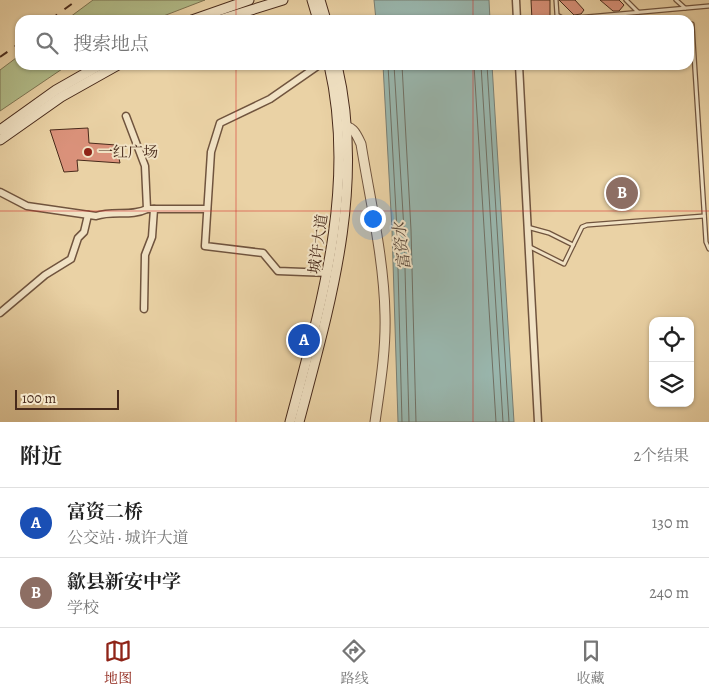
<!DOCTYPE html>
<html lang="zh">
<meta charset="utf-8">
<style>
:root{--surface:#fff;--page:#f2f2f2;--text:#222;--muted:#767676;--line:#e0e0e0;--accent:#8f2418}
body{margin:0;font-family:Alegreya,"Noto Serif SC",serif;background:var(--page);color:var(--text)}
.controls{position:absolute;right:15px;bottom:15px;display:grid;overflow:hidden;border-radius:10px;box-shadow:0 1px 4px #0004}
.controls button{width:45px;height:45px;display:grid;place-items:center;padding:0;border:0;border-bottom:1px solid var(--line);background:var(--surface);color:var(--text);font:25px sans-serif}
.scale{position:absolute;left:15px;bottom:12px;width:104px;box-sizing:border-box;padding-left:5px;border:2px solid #482a1b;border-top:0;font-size:14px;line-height:18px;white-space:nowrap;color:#482a1b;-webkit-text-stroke:4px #f1e2c4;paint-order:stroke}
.you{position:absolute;left:372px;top:218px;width:18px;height:18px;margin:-12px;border:4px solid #fff;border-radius:50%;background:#1a73e8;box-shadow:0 0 0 8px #1a73e833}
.badge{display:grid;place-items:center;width:32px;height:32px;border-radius:50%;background:var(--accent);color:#fff;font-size:16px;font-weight:700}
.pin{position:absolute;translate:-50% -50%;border:2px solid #fff;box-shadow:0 1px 5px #0006}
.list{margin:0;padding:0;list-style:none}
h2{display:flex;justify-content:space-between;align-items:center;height:65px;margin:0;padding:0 20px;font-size:21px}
h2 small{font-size:16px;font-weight:400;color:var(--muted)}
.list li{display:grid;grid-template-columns:32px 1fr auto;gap:15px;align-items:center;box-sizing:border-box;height:70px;padding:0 20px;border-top:1px solid var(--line)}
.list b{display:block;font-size:19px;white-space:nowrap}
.list p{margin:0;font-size:16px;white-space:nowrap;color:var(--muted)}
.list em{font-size:16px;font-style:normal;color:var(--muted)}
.icon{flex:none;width:28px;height:28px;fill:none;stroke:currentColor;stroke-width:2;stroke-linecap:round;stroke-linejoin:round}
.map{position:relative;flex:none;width:709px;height:422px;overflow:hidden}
.search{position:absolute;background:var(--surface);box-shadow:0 1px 4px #0004;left:15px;right:15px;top:15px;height:55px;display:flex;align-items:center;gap:12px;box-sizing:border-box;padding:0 18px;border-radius:15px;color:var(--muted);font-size:19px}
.sheet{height:205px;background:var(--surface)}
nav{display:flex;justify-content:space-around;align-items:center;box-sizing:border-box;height:70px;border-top:1px solid var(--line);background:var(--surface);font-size:14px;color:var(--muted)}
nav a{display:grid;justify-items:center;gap:2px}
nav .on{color:var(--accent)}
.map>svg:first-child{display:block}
.green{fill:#b2bd8a;stroke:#7d7452}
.water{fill:#99b6ad;stroke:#797e73}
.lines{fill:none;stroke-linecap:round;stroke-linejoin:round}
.shore{stroke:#707064;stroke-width:1}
.building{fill:#db927b;stroke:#482a1b}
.service-casing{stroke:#70543e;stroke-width:5.5}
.minor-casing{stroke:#70543e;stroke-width:9}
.tertiary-casing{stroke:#70543e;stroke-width:11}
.secondary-casing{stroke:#482a1b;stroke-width:11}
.service{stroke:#f1e2c4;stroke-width:3}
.minor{stroke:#f1e2c4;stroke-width:6}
.tertiary{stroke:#f1e2c4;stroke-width:9}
.secondary{stroke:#f1e2c4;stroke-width:9}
.rail{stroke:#482a1b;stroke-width:2;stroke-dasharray:9 9;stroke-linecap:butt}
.grid{fill:none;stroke:#d62828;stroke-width:1;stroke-opacity:0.55}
.poi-dot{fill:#8f2418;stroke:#f1e2c4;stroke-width:2}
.labels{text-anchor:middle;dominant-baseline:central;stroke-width:4;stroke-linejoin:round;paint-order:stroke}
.poi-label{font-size:15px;fill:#482a1b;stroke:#f1e2c4;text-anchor:start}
.street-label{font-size:15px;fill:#482a1b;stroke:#f1e2c4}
.water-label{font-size:16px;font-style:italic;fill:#584638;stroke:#f1e2c4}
</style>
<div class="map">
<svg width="709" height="422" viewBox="0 0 709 422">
<rect width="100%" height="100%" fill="#ead2a5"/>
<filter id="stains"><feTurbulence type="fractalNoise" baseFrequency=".004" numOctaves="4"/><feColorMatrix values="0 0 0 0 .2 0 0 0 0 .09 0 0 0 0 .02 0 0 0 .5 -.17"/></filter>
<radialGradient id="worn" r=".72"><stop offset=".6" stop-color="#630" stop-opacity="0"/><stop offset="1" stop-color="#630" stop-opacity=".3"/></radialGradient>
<!-- green -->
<g class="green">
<path d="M93,0h112l-52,20h-87z"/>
<path d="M20,55v10h48l-68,46v-41z"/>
</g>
<!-- water -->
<g class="water">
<path d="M374,0h115l1,20h-114z"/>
<path d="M383,65h109l22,357h-116l-6,-192z"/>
</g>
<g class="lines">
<!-- shore -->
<g class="shore">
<path d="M388,65l9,165 5,192"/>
<path d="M394,65l10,165 5,192"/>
<path d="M402,65l9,165 5,192"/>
<path d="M474,65l22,357"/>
<path d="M481,65l22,357"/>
<path d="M487,65l22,357"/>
</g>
</g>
<!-- building -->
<g class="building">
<path d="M531,0h19v20h-18z"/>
<path d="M559,0h16l9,10 -3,4 -7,1z"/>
<path d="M600,0h19l5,5 -5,6h-6z"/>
<path d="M88,128l1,15 27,2 4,18 -43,-3 1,11 -14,1 -14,-42z"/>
</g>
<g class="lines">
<!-- service casing -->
<g class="service-casing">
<g id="service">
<path d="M556,0l1,15 7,4 145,-13"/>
<path d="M626,0l12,12"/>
<path d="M676,0l9,8"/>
<path d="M692,24l14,218 3,7"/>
<path d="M527,227l22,6 24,12"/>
<path d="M530,247l34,17 18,-37 5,-2 117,-9"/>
</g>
</g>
<!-- minor casing -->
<g class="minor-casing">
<g id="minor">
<path d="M516,0l1,20"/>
<path d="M319,65l-49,34 -50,24 -9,29 -6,94 58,7 15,18 51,2"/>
<path d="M519,65l19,357"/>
<path d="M126,116l19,50 2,43"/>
<path d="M0,192l27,14 69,10c17,-6 35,1 51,-7h60"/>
<path d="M144,309l1,-54 7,-18 2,-28"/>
<path d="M0,313l45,-38 26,-16 7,-21 6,-6 4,-17"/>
</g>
</g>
<!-- tertiary casing -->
<g class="tertiary-casing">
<path id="tertiary" d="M339,126c14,-1 17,7 22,18 9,56 23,114 24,171 1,36 -5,71 -10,107"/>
</g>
<!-- secondary casing -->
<g class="secondary-casing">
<g id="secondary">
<path d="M312,0l6,20"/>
<path d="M320,0l6,20"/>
<path d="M192,20l57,-20"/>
<path d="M219,20l64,-20"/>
<path d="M0,130l56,-40 44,-25"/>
<path d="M0,140l61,-43 57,-32"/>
<path d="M290,422c31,-117 67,-235 39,-357"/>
<path d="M299,422c31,-117 67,-235 38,-357"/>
</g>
</g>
<!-- service -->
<use href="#service" class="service"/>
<!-- minor -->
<use href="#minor" class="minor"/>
<!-- tertiary -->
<use href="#tertiary" class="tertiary"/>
<!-- secondary -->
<use href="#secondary" class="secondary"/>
<!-- rail -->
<g class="rail">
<path d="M50,20l27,-20"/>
<path d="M0,57l20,-14"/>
</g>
</g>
<!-- grid -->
<path class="grid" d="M236,0v20M473,0v20M236,65v357M473,65v357M0,211h709"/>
<!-- markers -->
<circle class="poi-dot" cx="88" cy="152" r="5"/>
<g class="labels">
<!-- poi labels -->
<g class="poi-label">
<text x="98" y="152">一红广场</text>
</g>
<!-- street labels -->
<g class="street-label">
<text transform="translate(318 244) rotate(-82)">城许大道</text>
</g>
<!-- water labels -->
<g class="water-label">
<text transform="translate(402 246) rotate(-97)">富资水</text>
</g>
</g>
<rect width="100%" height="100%" filter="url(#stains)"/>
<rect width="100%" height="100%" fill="url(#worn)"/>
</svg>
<div class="controls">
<button><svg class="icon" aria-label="locate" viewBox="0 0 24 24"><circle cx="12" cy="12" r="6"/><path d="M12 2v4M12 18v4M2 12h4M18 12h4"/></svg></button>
<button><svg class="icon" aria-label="layers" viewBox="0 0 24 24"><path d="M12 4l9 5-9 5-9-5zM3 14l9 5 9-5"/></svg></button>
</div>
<div class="scale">100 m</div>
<div class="you"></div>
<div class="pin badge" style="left:304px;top:340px;background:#1a4fb4">A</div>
<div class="pin badge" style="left:622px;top:193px;background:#8d6e63">B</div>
<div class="search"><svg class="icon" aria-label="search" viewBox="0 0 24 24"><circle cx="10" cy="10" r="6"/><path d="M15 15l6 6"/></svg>搜索地点</div>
</div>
<section class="sheet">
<h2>附近<small>2个结果</small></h2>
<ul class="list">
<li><span class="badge" style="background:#1a4fb4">A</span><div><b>富资二桥</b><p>公交站 · 城许大道</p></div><em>130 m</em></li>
<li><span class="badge" style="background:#8d6e63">B</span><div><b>歙县新安中学</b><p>学校</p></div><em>240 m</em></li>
</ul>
</section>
<nav>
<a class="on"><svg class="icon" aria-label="map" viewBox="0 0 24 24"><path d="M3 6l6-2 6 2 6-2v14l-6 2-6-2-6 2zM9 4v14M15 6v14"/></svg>地图</a>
<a><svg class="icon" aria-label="directions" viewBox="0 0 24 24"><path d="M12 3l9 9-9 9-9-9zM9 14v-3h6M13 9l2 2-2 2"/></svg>路线</a>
<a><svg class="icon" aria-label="saved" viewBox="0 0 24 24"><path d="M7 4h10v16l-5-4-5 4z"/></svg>收藏</a>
</nav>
